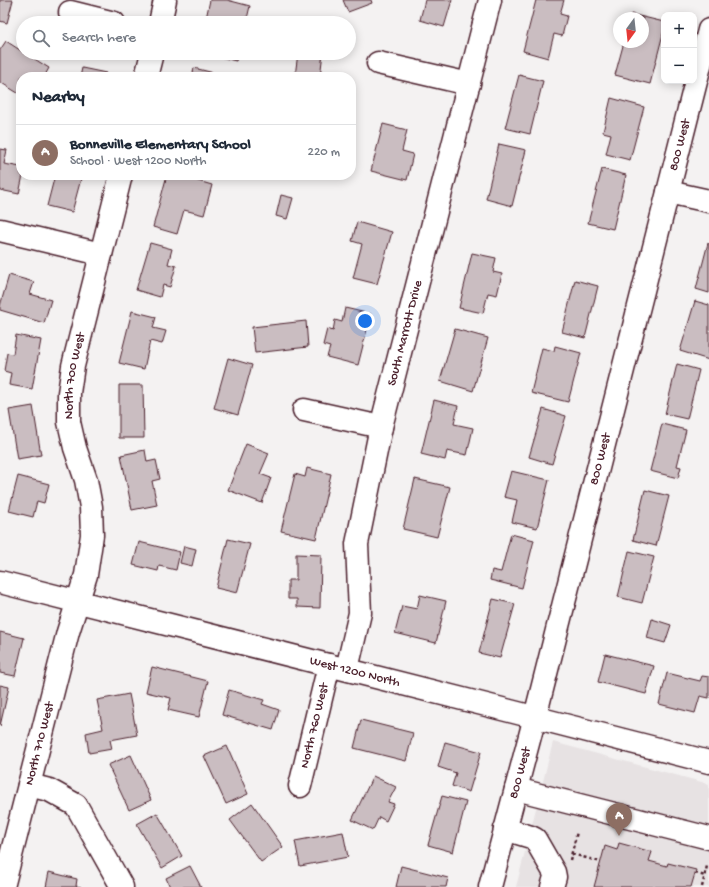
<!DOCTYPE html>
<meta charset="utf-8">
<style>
:root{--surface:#fff;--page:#f6f6f7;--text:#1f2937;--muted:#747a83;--line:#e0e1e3;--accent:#4a1f2b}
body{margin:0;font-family:"Gochi Hand",sans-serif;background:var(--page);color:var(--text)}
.controls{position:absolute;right:12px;top:12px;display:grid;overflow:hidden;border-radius:8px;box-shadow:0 2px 10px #0003}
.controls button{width:36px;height:36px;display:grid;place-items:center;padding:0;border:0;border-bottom:1px solid var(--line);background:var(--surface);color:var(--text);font:20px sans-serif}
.compass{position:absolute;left:613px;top:12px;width:36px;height:36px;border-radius:50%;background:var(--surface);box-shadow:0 2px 10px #0003;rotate:195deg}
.you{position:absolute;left:365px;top:321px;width:14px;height:14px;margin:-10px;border:3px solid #fff;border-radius:50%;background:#1a73e8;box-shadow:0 0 0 6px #1a73e833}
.badge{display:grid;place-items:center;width:26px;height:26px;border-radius:50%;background:var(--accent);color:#fff;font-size:13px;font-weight:700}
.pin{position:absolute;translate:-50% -33px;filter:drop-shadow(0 1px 2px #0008)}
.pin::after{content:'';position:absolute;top:21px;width:14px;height:12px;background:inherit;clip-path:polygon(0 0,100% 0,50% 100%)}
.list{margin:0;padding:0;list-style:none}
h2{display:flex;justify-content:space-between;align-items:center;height:52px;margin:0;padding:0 16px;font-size:17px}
h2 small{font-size:13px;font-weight:400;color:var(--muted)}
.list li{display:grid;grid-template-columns:26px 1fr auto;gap:12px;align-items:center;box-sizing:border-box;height:56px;padding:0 16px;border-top:1px solid var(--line)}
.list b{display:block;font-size:15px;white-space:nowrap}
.list p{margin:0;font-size:13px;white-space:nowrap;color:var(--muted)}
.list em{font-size:13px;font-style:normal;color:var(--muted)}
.icon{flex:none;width:22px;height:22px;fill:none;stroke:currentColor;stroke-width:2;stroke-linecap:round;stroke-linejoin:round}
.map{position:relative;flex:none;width:709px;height:887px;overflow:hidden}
.search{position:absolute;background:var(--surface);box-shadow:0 2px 10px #0003;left:16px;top:16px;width:340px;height:44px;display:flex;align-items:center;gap:10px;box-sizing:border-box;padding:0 14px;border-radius:22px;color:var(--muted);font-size:15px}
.panel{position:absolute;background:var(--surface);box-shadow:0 2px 10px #0003;left:16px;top:72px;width:340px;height:108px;border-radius:16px}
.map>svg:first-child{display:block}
.built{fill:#e7e2e3}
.building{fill:#cabdc1;stroke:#4a1f2b}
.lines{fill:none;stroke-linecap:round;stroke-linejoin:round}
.minor-casing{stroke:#4a1f2b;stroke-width:25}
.path{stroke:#4a1f2b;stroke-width:2.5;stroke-dasharray:3 3;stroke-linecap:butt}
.minor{stroke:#fff;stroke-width:22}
.labels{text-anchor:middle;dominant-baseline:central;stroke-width:3;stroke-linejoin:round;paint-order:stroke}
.street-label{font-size:13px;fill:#4a1f2b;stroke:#fff}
</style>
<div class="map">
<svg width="709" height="887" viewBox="0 0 709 887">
<rect width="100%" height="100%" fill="#f4f2f2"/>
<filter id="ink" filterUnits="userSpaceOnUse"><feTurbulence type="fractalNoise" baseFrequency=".025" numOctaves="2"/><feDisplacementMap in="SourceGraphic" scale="8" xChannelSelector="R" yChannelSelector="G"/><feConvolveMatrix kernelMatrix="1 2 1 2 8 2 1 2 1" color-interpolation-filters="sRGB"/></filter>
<g filter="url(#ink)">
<!-- built -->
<path class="built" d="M553,742l156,42v103h-193z"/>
<!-- building -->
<g class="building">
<path d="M0,0h13l-6,23 -7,-2z"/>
<path d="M210,0h17l23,6 -4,17h-41z"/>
<path d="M343,0h28l1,3 -24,9z"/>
<path d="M425,0h27l-8,27 -24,-7z"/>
<path d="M536,0h28l-4,14 7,2 -5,20 -8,-2 -6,24 -25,-7z"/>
<path d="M631,14l33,8v8l-14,54 -35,-9 9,-33h19v-24h-13z"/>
<path d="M6,41l17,11v1h2l24,15 -5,9h-23v18l-21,-13v-32z"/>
<path d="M204,53h34l-2,8z"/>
<path d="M298,53h25l-3,24 -25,-1z"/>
<path d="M82,68l24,5 -1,4h-25z"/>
<path d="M194,68l24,6v3h-26z"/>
<path d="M519,75l24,6 -13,53 -25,-6z"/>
<path d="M611,98l33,9 -14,53 -24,-6 5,-20 -8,-2z"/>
<path d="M383,124l24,6 -5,21 11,3 -6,26 -36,-9z"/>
<path d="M499,144l27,6 -14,56 -26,-7z"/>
<path d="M0,149l7,1 -3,14 17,3v8h2l-4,19 -19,-4z"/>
<path d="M602,169l24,6 -13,54 -25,-6z"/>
<path d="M55,175h27l-10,37 -25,-6z"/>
<path d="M167,175h11l34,10 -8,30 -20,-5 -7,24 -24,-7z"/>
<path d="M281,195l12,3 -6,21 -11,-3z"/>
<path d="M357,222l35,10 -15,52 -24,-6 9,-34 -10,-3z"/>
<path d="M150,243l22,6 -4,15 8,2 -6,21 -7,-2 -3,12 -24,-7z"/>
<path d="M708,243l1,1v49l-13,-4z"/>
<path d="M472,253l24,5 -3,14 9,2 -5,21 -9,-2 -5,20 -24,-5z"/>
<path d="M9,275l25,7 -4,12 21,6 -7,23 -44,-13v-4z"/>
<path d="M575,280l23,6 -13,52 -23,-6z"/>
<path d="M695,301l14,4v55l-29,-9z"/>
<path d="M345,308l26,6 -13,51 -31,-8 3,-10 -7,-2 4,-16 6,2 2,-11 7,2z"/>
<path d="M132,311l24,6 -3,11 13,3 -4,13 -12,-3 -6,28 -25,-6z"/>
<path d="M306,321l2,26 -53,6 -3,-26z"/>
<path d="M455,329l33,9 -15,53 -33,-10z"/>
<path d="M16,335l25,5 -9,49 -23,-4 2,-12 -7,-2 3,-18 6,1z"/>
<path d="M555,346l26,7 -13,49 -37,-9 11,-45 12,3z"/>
<path d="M228,358l24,7 -14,50 -24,-7z"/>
<path d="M677,364l22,6 -12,49 -22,-5z"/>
<path d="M119,385h24l1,53h-25z"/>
<path d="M434,400l24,6 -4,18 19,4 -6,27 -20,-4 -2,9 -24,-6z"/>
<path d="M33,406l8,49 -24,4 -8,-49z"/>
<path d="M543,409l23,7 -14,48 -23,-7z"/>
<path d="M662,424l24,6 -9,36 4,1 -3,11 -28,-7z"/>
<path d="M246,444l23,9 -9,21 11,4 -9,25 -34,-13z"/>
<path d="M145,450l2,12 9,-2 4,19 -8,2 5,24 -25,5 -11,-55z"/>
<path d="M307,468l24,6 -15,65 -35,-8 14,-57 10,3z"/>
<path d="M511,471l38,9 -12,48 -25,-6 5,-22 -13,-3z"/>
<path d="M18,476l31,8 -5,19 -7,-2 -4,16 -24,-6z"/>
<path d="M415,479l35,8 -13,50 -34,-8z"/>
<path d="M645,490l24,6 -13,50 -23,-6z"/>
<path d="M511,534l23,6 -12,48 -32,-8 2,-10 9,2z"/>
<path d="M228,539l22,5 -13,49 -21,-5z"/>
<path d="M139,542l41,10 -4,18 -17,-4 -1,5 -25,-6z"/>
<path d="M184,546l12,3 -4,17 -12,-3z"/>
<path d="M629,551l25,6 -12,46 -24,-6z"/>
<path d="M296,554l25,1 -1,53 -23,-1v-8h-9v-19h8z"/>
<path d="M420,595l26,6 -10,42 -41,-10 7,-27 15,3z"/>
<path d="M493,599l22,5 -15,54 -21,-5z"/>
<path d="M652,619l19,6 -6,18 -18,-5z"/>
<path d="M0,632l24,6 -9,38 -15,-3z"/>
<path d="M605,654l49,12 -8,28 -48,-12z"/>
<path d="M152,667l56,14 -9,36 -31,-7 3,-12 -25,-6z"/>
<path d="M667,673l33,8 2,-5 7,1v21l-9,-2 -5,17 -36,-9z"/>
<path d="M0,685l9,2 -9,39z"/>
<path d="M229,690l35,10 -2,4 17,6 -6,20 -51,-15z"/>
<path d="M129,694l8,41 -27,5 2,9 -23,4 -3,-20 17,-4 -6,-29z"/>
<path d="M361,720l52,13 -7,28 -52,-13z"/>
<path d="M445,742l36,10 -12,40 -17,-6 4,-13 -18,-6z"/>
<path d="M227,746l21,48 -22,10 -22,-48z"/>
<path d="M131,755l20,45 -22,10 -21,-45z"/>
<path d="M373,776l23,11 -8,15 6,2 -8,17 -7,-4 -6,13 -21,-10z"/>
<path d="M442,796l24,6 -13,50 -25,-7z"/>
<path d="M252,803l31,44 -22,15 -31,-42z"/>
<path d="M157,813l25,43 -20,12 -25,-44z"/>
<path d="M343,832l5,25 -48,9 -5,-25z"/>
<path d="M619,843l33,9 -3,9 18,5 1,-3 28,7 -5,17h-97l11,-41 12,4z"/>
<path d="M190,866l11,21h-31l-4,-9z"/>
<path d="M401,866l47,12 -2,9h-50z"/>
<path d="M49,872l28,7 -1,7 5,1h-35z"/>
</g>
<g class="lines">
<!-- minor casing -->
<g class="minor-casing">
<g id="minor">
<path d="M70,12l44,11"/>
<path d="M160,23l5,-23"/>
<path d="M378,63l91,21"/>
<path d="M146,77l6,-24"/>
<path d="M668,192l41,9"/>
<path d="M0,230l101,24"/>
<path d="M304,410l77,17"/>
<path id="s1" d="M0,582l510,129 199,51"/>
<path id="s2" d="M347,669l13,-56 -3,-69 24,-117 109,-427"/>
<path d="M29,785l20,5 27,15 46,82"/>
<path id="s3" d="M300,786l29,-121"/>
<path d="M516,789l193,49"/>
<path d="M505,829l26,8 4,2 19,33 1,5 -3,10"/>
<path id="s4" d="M3,887l65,-255 18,-57 6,-40 -1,-28 -5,-27 -11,-32 -6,-26v-29l4,-27 48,-191"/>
<path id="s5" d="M490,887l45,-170 174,-687"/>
</g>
</g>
<!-- path -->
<g class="path">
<path d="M572,854l29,8"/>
<path d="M570,860l7,-28"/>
<path d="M695,873l10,3"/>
<path d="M702,887l5,-21"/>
</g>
<!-- minor -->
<use href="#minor" class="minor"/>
</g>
</g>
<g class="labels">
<!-- street labels -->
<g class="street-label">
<text stroke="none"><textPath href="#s5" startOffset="766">800 West</textPath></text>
<text stroke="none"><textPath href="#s2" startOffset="343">South Marrott Drive</textPath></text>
<text stroke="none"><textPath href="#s4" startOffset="526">North 700 West</textPath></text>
<text stroke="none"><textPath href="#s5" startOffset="442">800 West</textPath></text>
<text stroke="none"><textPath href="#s1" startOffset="366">West 1200 North</textPath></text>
<text stroke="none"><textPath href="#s3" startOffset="62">North 760 West</textPath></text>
<text stroke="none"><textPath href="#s4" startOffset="148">North 710 West</textPath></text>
<text stroke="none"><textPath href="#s5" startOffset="118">800 West</textPath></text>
</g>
</g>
</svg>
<div class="controls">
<button>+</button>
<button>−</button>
</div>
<svg class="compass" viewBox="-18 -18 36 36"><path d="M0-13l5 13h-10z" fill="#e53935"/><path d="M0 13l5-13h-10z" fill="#747a83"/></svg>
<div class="you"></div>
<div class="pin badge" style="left:619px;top:836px;background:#8d6e63">A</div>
<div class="search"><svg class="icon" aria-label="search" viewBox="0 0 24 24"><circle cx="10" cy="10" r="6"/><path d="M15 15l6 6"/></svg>Search here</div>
<section class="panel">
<h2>Nearby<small></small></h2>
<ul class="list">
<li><span class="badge" style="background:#8d6e63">A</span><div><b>Bonneville Elementary School</b><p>School · West 1200 North</p></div><em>220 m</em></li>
</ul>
</section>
</div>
